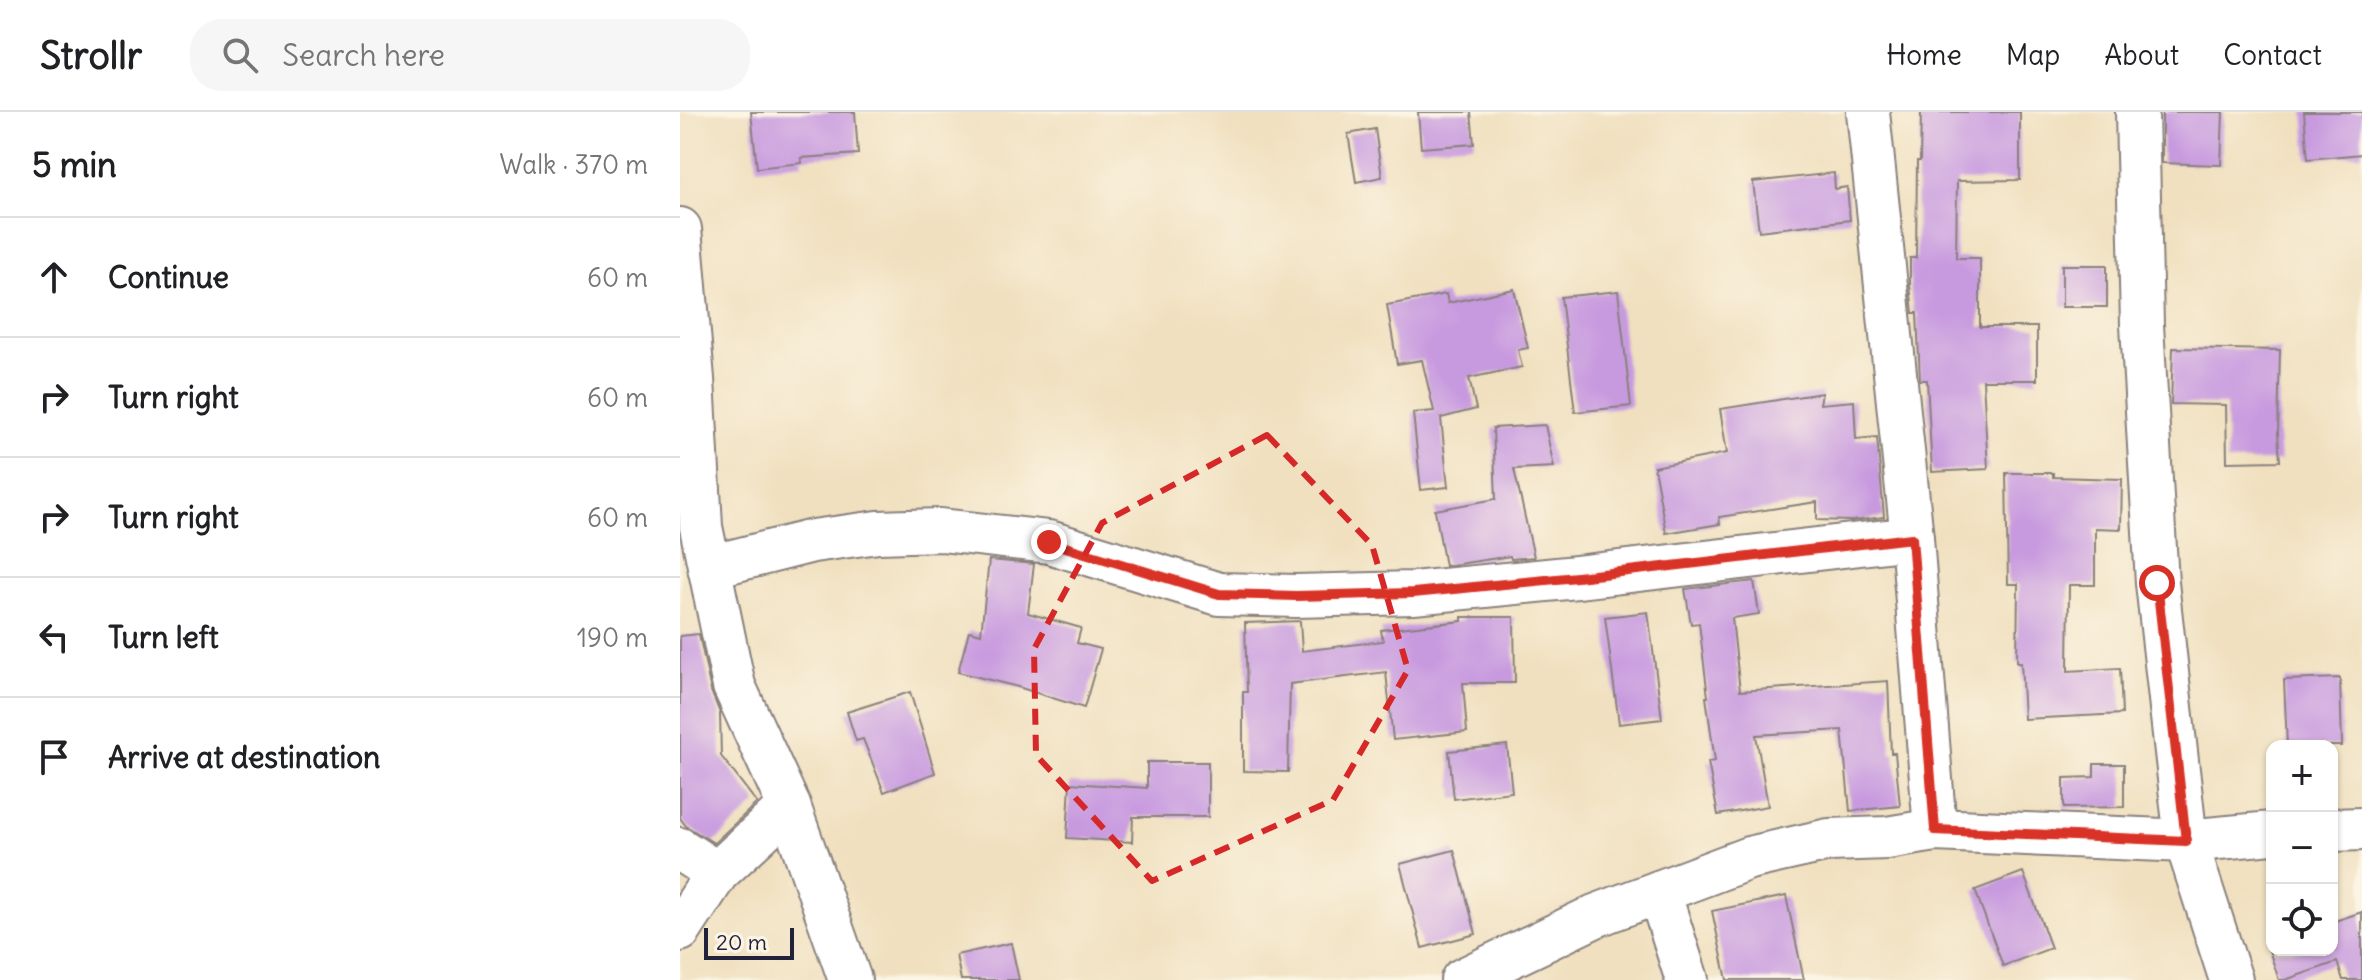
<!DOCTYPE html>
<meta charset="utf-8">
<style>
:root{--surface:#fff;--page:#f6f6f6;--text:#202124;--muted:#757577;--line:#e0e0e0}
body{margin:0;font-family:Delius,sans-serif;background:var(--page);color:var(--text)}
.controls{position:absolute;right:24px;bottom:24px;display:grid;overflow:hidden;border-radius:16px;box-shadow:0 2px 6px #0004}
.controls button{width:72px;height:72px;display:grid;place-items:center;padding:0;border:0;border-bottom:2px solid var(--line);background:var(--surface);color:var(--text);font:40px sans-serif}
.scale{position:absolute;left:24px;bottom:20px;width:90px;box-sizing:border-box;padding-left:8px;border:4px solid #22223b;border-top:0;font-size:22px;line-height:28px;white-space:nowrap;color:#22223b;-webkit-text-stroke:6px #fcf5e5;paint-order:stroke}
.stop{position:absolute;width:24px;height:24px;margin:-18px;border:6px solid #d93025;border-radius:50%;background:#fff}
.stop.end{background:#d93025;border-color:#fff;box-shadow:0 2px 8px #0008}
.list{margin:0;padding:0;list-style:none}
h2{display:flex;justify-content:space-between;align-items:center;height:104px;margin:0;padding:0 32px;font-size:34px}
h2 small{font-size:26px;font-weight:400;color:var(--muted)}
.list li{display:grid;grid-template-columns:52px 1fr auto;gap:24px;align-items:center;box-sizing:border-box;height:120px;padding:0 32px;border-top:2px solid var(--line)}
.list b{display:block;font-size:30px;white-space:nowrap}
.list em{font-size:26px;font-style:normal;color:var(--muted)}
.icon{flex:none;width:44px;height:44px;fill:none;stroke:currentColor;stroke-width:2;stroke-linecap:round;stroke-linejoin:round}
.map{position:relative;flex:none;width:1682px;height:868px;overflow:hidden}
header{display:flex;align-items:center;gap:48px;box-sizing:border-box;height:112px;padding:0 40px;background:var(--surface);border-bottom:2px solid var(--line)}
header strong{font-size:38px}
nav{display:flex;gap:44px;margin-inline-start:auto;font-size:28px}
.search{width:560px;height:72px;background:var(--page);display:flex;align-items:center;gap:20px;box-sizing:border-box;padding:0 28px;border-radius:32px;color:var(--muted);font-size:30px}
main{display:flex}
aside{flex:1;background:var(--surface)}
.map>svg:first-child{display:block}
.building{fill:#c79adf}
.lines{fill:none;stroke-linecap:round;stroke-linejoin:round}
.minor-casing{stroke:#89817d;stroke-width:46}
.minor{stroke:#fff;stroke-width:42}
.route{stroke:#d93025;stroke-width:10}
.marked{fill:none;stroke:#d62828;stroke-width:6;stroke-dasharray:16 10;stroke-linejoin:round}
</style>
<header>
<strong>Strollr</strong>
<div class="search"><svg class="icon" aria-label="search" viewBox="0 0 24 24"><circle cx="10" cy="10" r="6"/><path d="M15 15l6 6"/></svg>Search here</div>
<nav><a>Home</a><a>Map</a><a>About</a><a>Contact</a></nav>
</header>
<main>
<aside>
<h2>5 min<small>Walk · 370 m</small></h2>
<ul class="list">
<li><svg class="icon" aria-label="ahead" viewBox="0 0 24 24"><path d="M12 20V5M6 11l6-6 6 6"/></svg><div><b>Continue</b></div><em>60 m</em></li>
<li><svg class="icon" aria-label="right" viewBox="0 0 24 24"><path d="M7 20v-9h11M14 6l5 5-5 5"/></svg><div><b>Turn right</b></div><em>60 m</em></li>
<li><svg class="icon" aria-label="right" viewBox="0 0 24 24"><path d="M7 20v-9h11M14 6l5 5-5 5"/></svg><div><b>Turn right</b></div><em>60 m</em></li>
<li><svg class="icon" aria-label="left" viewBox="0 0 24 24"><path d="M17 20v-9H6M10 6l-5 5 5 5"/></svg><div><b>Turn left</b></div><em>190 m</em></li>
<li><svg class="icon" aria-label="arrive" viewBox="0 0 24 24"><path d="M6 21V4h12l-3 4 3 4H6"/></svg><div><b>Arrive at destination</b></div></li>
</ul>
</aside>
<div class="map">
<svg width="1682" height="868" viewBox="0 0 1682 868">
<rect width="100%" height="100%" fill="#fcf5e5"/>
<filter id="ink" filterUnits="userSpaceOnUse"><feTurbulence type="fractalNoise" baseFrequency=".0125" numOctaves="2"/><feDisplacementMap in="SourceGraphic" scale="16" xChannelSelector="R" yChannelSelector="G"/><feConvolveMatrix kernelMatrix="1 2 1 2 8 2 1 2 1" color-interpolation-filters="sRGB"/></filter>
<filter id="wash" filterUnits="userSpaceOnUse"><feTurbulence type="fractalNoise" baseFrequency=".006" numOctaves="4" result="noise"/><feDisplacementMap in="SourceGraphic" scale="32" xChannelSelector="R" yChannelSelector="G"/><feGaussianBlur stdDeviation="1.8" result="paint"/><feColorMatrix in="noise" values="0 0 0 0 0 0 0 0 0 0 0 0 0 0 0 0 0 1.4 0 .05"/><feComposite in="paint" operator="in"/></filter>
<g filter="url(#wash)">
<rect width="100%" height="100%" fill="#f0e0bf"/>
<g id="blocks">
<!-- building -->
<g class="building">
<path d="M71,0h104l3,42 -57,4 1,5 -45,5z"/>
<path d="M738,0h53l3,32 -53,4z"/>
<path d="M1241,0h99v68l-63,1 -1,77h24v69h57v53h-54l5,89 -56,3 -5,-92h-7l-3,-67h-4l-3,-28v-27h6l1,-97h3z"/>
<path d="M1482,0h61l-2,53 -59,-2z"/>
<path d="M1624,0h58v42l-54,5z"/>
<path d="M695,17l7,48 -26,5 -8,-48z"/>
<path d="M1154,61l1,16 12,-2 3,33 -91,11 -6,-49z"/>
<rect x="1382" y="153" width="45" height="42"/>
<path d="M834,177l14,59 -10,2 4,17 -53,11 7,31 -35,9 7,69 -27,3 -8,-77 21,-2 -12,-51 -25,4 -10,-59 59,-11 2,9z"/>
<path d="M938,179l13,115 -56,6 -14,-115z"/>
<path d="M1493,236l107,2 -2,84 2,27 -53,1 -1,-57 -55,-1z"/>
<path d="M1142,281l-2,11 34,-3 2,38 21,-2 7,80 -32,4 -35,-1v-18l-98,15 1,7 -54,9 -12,-66 73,-14 -7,-44z"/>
<path d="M865,313l9,42 -40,2 20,88 -23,2 -1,-3 -65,10 -10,-56 61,-11 -3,-71z"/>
<path d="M1326,361h47v4l69,2 -1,50 -26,-1v57h-26l-1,86 52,-3 2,46 -98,5 -3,-57h-4l1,-78h-10z"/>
<path d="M309,448l45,4 -6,49 53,15 -4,15 24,6 -17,59 -66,-21 -60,-15 11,-41 12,3z"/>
<path d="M1074,469l5,33 -27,4 8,73 148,-10 3,72h4l5,53 -50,5 -8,-81 -86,5 12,71 -50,9 -10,-53 7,-1 -9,-64h2l-9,-74 -8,1 -6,-35z"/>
<path d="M968,500l14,107 -43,5 -14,-107z"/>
<path d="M782,505h52l1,66h-52l4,49 -74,8 -7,-68 -96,12 -2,88 -45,-1v-79h4l-2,-69 55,-2 2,30 81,-10 -2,-11 81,-9z"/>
<path d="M19,522l12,57 9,22 1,43 36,47 -43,40 -28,-17 -6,-8v-182z"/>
<path d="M1660,566l2,68h-55l-3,-66z"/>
<path d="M230,580l25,81 -51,19 -21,-53 -7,2 -9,-29z"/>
<path d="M827,633l5,47 -58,7 -5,-48z"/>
<path d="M467,650h61v55h-75l-1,25 -65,-4 3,-55 77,5z"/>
<path d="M1414,652h30v43l-60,1v-30l30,-1z"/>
<path d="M774,738l22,84 -54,14 -22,-84z"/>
<path d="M1343,760l28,76 -48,18 -28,-76z"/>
<path d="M1106,784l18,84h-77l-15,-69z"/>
<path d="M1682,800v68h-19l-6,-18 -52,18h-6l-10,-30h63v-28z"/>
<path d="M331,831l8,37h-58l-5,-25z"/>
</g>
</g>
</g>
<g filter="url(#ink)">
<use href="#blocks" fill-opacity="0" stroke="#89817d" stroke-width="2"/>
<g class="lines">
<!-- minor casing -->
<g class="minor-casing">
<g id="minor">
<path d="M1188,0l44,426 23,292"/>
<path d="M1457,0l5,213 15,258 29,258 45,139"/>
<path d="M0,117l13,150 8,148 33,159 55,120 61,174"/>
<path d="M29,455l104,-26 65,-9 63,-2 108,12 170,52 77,2 117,-3 164,-16 335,-39"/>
<path d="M1652,718l30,-1"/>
<path d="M0,737l37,24"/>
<path d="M979,780l28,88"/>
<path d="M0,818l37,-57 72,-67"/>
<path d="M782,868l133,-64 154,-58 80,-18 58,-2 48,-8 251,11 86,-8"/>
</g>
</g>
<!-- minor -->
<use href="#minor" class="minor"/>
</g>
</g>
<g class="lines" filter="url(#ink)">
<!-- route -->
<path class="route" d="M369,430l170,52 77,2 117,-3 164,-16 335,-39 23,292 251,11 -29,-258"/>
</g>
<!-- marked area -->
<path class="marked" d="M587,323l105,110 36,125 -75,130 -181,81 -116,-126 -2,-106 68,-126z"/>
</svg>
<div class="controls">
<button>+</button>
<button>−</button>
<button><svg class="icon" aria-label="locate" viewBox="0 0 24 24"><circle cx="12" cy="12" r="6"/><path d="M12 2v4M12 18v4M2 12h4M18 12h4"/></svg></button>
</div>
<div class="scale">20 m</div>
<div class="stop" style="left:1477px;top:471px"></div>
<div class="stop end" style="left:369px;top:430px"></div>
</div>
</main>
